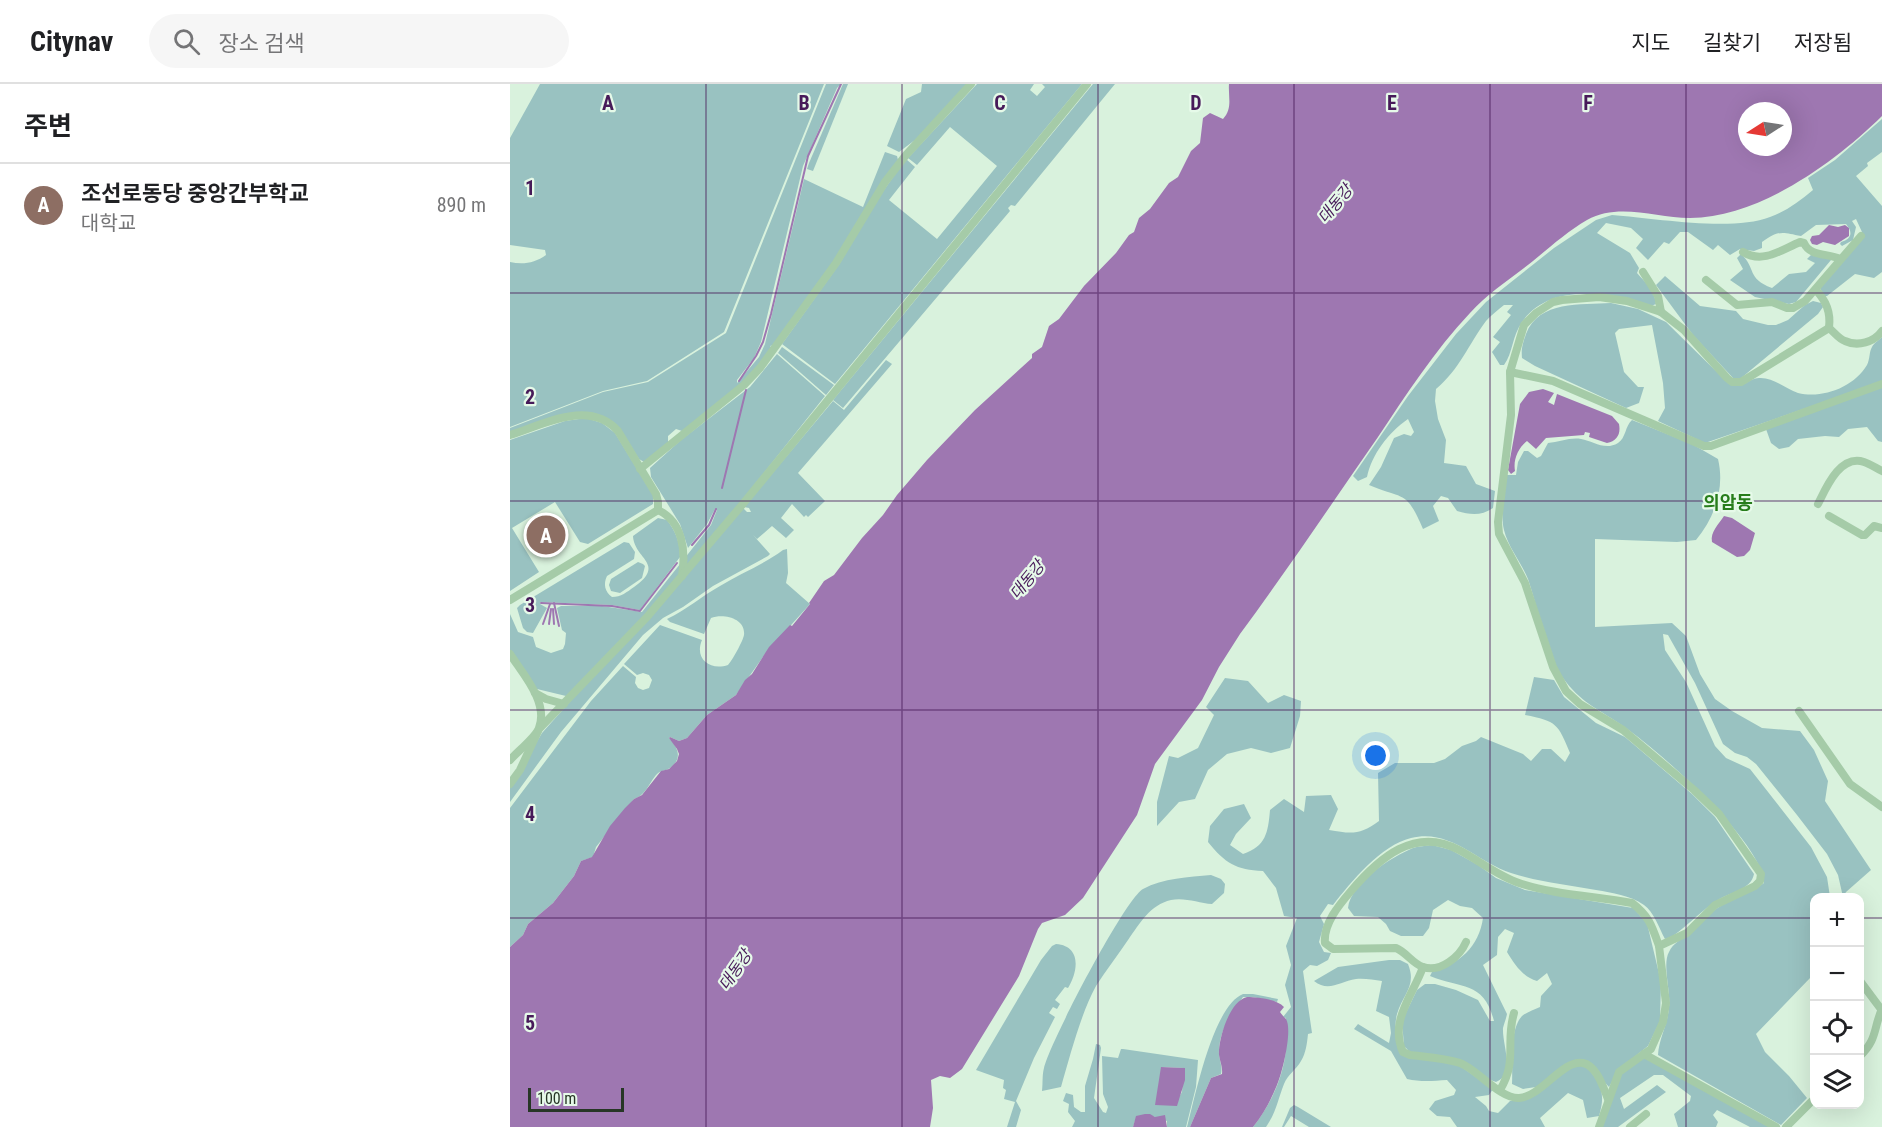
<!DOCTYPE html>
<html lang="ko">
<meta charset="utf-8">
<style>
:root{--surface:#fff;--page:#f6f6f6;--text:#202124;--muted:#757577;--line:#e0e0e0;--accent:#471a59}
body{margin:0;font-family:"Roboto Condensed","Noto Sans KR",sans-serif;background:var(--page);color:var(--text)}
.controls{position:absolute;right:18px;bottom:18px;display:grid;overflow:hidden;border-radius:12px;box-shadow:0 6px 24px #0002}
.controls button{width:54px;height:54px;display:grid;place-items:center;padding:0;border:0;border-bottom:2px solid var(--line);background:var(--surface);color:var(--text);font:30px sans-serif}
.compass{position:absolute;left:1228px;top:18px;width:54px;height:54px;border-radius:50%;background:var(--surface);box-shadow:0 6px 24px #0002;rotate:258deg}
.scale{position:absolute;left:18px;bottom:15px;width:96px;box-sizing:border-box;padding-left:6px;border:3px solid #273626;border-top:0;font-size:16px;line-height:21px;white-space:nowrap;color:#273626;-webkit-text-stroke:4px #e6fae9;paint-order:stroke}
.you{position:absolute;left:866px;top:672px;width:21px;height:21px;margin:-15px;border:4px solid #fff;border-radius:50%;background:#1a73e8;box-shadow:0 0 0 9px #1a73e833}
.badge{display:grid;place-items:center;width:39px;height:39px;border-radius:50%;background:var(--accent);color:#fff;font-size:20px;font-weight:700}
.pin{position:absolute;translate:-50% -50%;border:3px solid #fff;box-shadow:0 2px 6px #0006}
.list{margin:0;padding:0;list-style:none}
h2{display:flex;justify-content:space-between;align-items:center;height:78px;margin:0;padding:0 24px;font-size:26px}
h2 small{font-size:20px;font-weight:400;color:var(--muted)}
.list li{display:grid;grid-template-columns:39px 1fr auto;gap:18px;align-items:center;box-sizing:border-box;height:84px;padding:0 24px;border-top:2px solid var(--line)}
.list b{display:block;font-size:22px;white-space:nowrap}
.list p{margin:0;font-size:20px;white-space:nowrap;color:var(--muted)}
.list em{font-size:20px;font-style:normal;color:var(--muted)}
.icon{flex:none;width:33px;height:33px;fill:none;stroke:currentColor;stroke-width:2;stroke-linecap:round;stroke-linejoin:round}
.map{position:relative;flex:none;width:1372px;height:1043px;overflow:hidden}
header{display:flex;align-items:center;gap:36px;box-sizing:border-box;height:84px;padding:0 30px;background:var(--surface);border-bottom:2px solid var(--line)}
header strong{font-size:28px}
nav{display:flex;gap:33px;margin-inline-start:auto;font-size:21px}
.search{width:420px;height:54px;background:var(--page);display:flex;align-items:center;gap:15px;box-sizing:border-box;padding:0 21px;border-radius:33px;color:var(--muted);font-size:22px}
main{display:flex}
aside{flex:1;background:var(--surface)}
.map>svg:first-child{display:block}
.green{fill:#99c2c1;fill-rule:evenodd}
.water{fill:#9e77b1;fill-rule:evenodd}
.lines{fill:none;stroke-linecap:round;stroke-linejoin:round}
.stream{stroke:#9e77b1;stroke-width:2}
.minor{stroke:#a5cba8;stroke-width:8}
.grid{fill:none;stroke:#471a59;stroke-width:1.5;stroke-opacity:0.55}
.labels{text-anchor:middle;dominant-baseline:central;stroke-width:4.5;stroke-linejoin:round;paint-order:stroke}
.water-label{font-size:16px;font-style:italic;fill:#471a59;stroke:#e6fae9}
.quarter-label{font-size:18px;font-weight:bold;fill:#277d1b;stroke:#e6fae9}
.grid-label{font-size:20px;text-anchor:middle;font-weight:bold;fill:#471a59;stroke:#e6fae9;stroke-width:4.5;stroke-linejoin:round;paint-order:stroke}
</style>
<header>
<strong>Citynav</strong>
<div class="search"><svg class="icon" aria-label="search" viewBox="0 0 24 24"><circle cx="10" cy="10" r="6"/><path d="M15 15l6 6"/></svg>장소 검색</div>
<nav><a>지도</a><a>길찾기</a><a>저장됨</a></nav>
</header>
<main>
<aside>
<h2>주변<small></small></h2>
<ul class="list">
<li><span class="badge" style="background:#8d6e63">A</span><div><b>조선로동당 중앙간부학교</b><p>대학교</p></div><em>890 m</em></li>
</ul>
</aside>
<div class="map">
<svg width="1372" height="1043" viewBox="0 0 1372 1043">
<rect width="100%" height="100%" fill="#d9f2dd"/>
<!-- green -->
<g class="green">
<path d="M30,0h284l-100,248 -77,49 -44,10 -93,36v-165c13,3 25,1 36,-7l-1,-5 -35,-5v-107z"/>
<path d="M316,0h15l-4,4 -34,78 -42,176 -7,16 -17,22v3l22,-26 6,-13 39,-165 59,28 22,-55 12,4 1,4 -63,102 -61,83 -4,1 3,3 -31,34 -60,48 -6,-2 -8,7v7l-24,19 -5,-3 -19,-30 -27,-16 -83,20v-5l93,-36 45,-10 78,-49z"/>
<path d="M333,0h5l-35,87 -6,-2 2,-6z"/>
<path d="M412,0h47l-54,56 -16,12 -12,-6 19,-47 15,-7z"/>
<path d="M467,0h57l-4,6 7,6 8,-9 -3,-3h40l-247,300 -53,-40 58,-81 39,-66 27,-38 9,8 -26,33 48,39 60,-73 -47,-39 -33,38 -9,-7z"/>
<path d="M583,0h22l-100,122 -4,-1 -3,3 2,3 -167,197 -10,-8z"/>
<path d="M1372,35v33l-15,11 1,3 -12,10 26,30v66l-8,6 -19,-4 -28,22h-4l-3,-9 42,-49v-6l-6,-13 -4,2 4,6 -3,13 -11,6 -2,-2 1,-2c11,-3 12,-10 5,-18l-30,1 -15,11c-19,-4 -22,-6 -39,6v6l-8,3 -14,-2 -10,6 -12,-10 -5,5 -25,-18h-8l-11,12 -5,-2 -16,18 -12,-12 7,-9 -12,-11 -25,-5 -9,10 33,20 9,15 -2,5c8,9 18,18 19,31l-5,2c-40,-12 -100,-25 -129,16 -10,14 -9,31 -18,43h-4l-8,-13 8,-10 -7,-5 18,-22 -4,-3 6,-7h-9c-6,5 -13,10 -18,16 -18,24 -26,48 -50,68l-1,12 3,18 8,21 -2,23 22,3 10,18 19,7 -2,17c-12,8 -22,7 -36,3l-9,-13 -7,-2 -8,10 6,15 -16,8c-17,-40 -19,-29 -54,-44l12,-18 13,-29 10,-4 7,2 3,-4 -6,-13c-20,14 -36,35 -41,58l-9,4 -5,-5 55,-80 48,-62 30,-32 68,-54 42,-28 16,-5c42,3 119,17 158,2 16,-6 29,-15 43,-27l-5,-12 27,-18z"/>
<path d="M1231,170c16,15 5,24 31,34l17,-14 17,-2 9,-9 -8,-4 4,-4 19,2 1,3 -35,42 -7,2 -34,-7 -25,-17 13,-11 -6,-11z"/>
<path d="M1155,192l35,30 36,5 7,8 25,6h8l12,-5 17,-15 8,-4 8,2 2,4 -5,7 -78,65h-6l-41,-44 -37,-50z"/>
<path d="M1101,219l27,6 28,13 63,62c17,5 17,-5 30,-6 14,-1 27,11 39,15 25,6 56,-6 69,-28 3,-6 2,-13 5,-18 2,-4 7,-7 10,-10v45l-177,61 -47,-22 7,-13 -2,-25 -11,-58 -33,4 -4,4 9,39 14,15h6l-5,16 -13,5 -91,-42 -13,-8c-1,-10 1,-15 4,-24 13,-34 55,-29 85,-31z"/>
<path d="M272,263l52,38 -8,10 -48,-42z"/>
<path d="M267,270l48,42 -85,107 -96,114 -78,79 -29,-7 -7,-6 -20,-33v-36l8,18 15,5 3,10 15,6 12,-4 2,-5 1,-11 -4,-3 -5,-22 4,-2h41l40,6 69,-87 6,-15 -2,-1 -8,15 -19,24 -8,-24 -29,-47 -1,-9 31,-28 69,-53z"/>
<path d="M376,276l6,4 -94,109 27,28 -17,16 -2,-2 -2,2 -12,-13 -11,14 13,12 -8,8 -14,-12 -15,13 -4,-4 17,19 -2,2 -55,30 -30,21 -20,11 -20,17 -82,97 -51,70v-15l32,-54 201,-225 4,4h4l-2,-4 -5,-1 89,-106 11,9z"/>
<path d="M1372,303v55l-4,-1 -11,-14 -19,2 -9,8 -14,-1 -27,3 -9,8 -10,2 -8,-6 -5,-14z"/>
<path d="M76,334l16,5 13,10 38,62v9l-65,40 -8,-2 -25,-40 -43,26 27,44 -29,19v-151l55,-19z"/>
<path d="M1122,336l60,24 26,15c7,29 -3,58 -22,81l-19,2 -82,-3v88l77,-4 14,13 14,38 15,25 17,12 30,17 38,3 14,19 14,31 -3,20 46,69 -25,22 -3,5 -5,-22 -11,-21 -30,-39 -41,-51 -9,-7 -12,-4 -12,-9 -28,-61 -27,-48 -5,-1 2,16 21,32 29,64 11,12 24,11 61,78 16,30 3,20 -16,1v66l-3,13 -55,57 9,18 24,24 18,22 -26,27 -123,-70c1,-17 10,-31 11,-48 2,-15 -7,-43 0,-55 4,-9 13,-13 20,-18 10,-8 18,-18 27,-25 15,-11 34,-15 48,-26 -2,-42 -106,-133 -141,-157 -21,-15 -40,-22 -57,-44 -19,-24 -28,-74 -38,-103 -7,-17 -20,-32 -24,-49 -4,-15 1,-40 3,-55h9l2,-13 6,-11h4l9,7 4,-2 7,-13c11,-1 23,-6 33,-4 12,2 24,12 37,4 8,-5 7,-17 14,-23z"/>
<path d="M148,434l9,2c9,12 13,22 13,37l-40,53 -28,-5 -72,-3v2l7,4 -14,25 -6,-1 -4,-4 -6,-20 3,-3 104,-63 5,1 6,9 -1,7 -27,17c-4,8 -2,16 5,21 9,0 15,-5 22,-10 33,-23 0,-28 -1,-51z"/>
<path d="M277,465l1,24 -2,10 24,21 -45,50 -29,41 -29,20 -20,23 -8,3 -9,-4 -1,1c9,9 14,21 1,30 -5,3 -9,2 -13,6 -9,10 -10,20 -23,25l-38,48 -3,10 -12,4 -7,15 -21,27 -25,21 -5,11 -13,12v-139l81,-107 32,-35 13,11 -1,6 3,5 5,2 6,-2 3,-8 -3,-5 -6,-2 -6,2 -13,-11 36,-39 42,15c-8,19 8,31 26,25 4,-4 15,-24 16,-30 2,-17 -21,-22 -33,-17l-7,16 -34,-12 -3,-3c19,-9 35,-23 53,-33 21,-13 43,-21 63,-36z"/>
<path d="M128,478l5,2 2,2 -3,12 -22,15 -9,-2 -2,-6 2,-6z"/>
<path d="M1024,593l20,3 10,17 32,26 29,14 67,57 23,23 39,57c-3,16 -24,18 -36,26 -16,10 -30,25 -45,36l-8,3c-6,-11 -11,-27 -21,-34 -15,-10 -31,-12 -48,-15 -28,-5 -58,-8 -85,-17 -34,-11 -61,-45 -100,-35 -30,7 -60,44 -78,67l-5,-1 -8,12 4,8 -5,18 5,10 7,1 -3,7 -11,6 -7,-1 -7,6 9,62 -4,1c-1,9 -2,19 -7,27 -5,9 -13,13 -17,23 -6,15 -8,29 -18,43h-13c16,-20 28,-45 32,-70 2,-12 0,-26 1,-39l-3,-1 8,-10 -6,-22 6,-20 -5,-19 11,-28 -13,-2 -8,-28 -13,-17c-27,-1 -38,-8 -55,-29l2,-16 14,-17 20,-5 7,14 -15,16 -6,11 13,9c23,-8 25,-21 27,-44l14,-11 20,13 2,-16 25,-1 7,14 -9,21c23,4 31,5 50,-9l-1,-48 17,-10h39l11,-4 17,-13 14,-5 5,-4 42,17 8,7 11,-12h9l14,13 5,-9c-12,-29 -13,-32 -45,-38z"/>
<path d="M715,594l23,3 20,22 16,-8 17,6 -1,15 -10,32 -19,5 -20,-5 -24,6 -19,16 -13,29 -16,3 -22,24v-24l12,-46 9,2 20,-10 16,-33 -8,-8z"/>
<path d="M922,761l19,5 27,15 18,13 29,12 108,18 14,15 14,59 -1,39 -12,25 -29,23 -10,18 -24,-26 -49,26 -13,2 -11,-5c1,-19 -3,-54 10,-68 5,-4 12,-6 18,-9l1,-11 11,-12 -5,-11 -10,8c-15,-5 -22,-16 -30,-29l7,-19 -9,-4 -7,8 -1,18 -14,10 24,49c-1,5 -3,10 -4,14 -1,17 13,46 -7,54l-8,-3 -20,-15 -58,-12 -6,-6 -2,-25 15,-31 8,-6h10l21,6 22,10 12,21h4c-10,-40 -32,-32 -64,-45l2,-4c27,-8 47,-25 51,-54l-11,-10 -12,-2 -12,-6 -15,10 -4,18 -6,8h-22l-11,-5 -4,-7 -8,-7 -24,-1 -6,-8c3,-25 43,-51 65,-60 6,-2 13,-2 19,-3z"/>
<path d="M701,791l10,4 4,5 -1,9 -12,11c-13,-1 -28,-7 -41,-4 -21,5 -31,23 -43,40 -10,15 -22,30 -32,46 -15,27 -26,70 -35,101l-19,4c1,-8 0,-16 2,-23 6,-26 81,-169 99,-179 20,-11 46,-12 68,-14z"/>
<path d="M546,860c26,2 22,28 12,44l-3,-1 -10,13 5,4 -3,5 -4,-2 -4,6 6,4 -21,41 -18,43 5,9 -5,17h-9l8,-25 -11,-3 2,-9 -3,-2 1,-8 -28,-10 65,-110 11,-14z"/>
<path d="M879,876h11l8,4c9,22 -5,30 -11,50 -3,12 -1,22 2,34l61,18 33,23 -4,6 -14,2 11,9 3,5 9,2 12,-12h7l56,-35 12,-1c16,18 21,28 14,51l-12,2 -4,-18 -15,-7 -28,25 5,9h-88l-7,-10 -13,-1 -8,-7 6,-8 19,-6 2,-5 -9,-10c-14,1 -27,2 -40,-1l-16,-28 -37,-22 4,-5 31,19 2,-10 -2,-16 -13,-6 6,-30c-8,-1 -18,-3 -26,-2 -16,2 -27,14 -42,2l24,-14z"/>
<path d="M733,910h10l25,5 -1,3 -24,-5h-10c-12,18 -23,32 -24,53 -1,8 4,15 2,24l-10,4 -21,49h-3c8,-30 26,-121 56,-133z"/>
<path d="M586,960l4,1 1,3 -7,50 9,14 3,1 2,-6 -5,-13 -1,-38 16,2 3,-9h2l75,11 -2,27 -10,40h-19v-6l-15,-5 -17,5 -2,6h-61l3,-6 -7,-9 1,-8 -6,-3 3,-8 7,2 1,12 7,5h4v-26l8,-27zM651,983l23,1 -2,24 -4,7z"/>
<path d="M1134,972l127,71h-21l-33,-17 -4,5 5,7 -2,5h-38l-4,-13 16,-13 1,-5 -28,-21h-9l-34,23 4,11 33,-24 9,7 -48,35h-16l19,-54z"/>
<path d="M784,1021l4,2 33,20h-22l-18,-11 -7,11h-2l8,-19z"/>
</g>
<!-- water -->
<g class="water">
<path d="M719,0h653v32c-48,47 -122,101 -192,102 -34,0 -71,-16 -103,2 -19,11 -37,27 -54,41 -21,17 -45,32 -63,52 -35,37 -64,82 -92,124 -46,66 -90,132 -138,197l-21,33 -17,33 -47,64 -18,51 -54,83 -18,17 -23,8 -4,6 -19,47 -57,93 -12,9 -10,-2 -9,4 2,28 -3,19h-420v-180l13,-12 5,-11 25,-21 21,-27 7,-15 11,-4 18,-31 15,-18 9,-9 8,-4 19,-24 8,-2 8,-8 2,-7 -2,-5 -8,-11 1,-1 9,4 8,-3 20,-23 29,-20 9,-15 7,-6 17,-27 21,-22 2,1 18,-22 -1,-1 15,-22 10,-6 28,-37 21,-23 14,-20 30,-35 48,-50 57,-52v-4l10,-7 7,-21 10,-7 25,-33 32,-33 13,-18 5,-3 5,-14 11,-9 19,-26 9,-6 13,-26 9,-8 3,-25 7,-5 13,6c10,-11 5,-22 6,-35zM1237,27h36v36h-36z"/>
<path d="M1319,141l9,2 7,-2 4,3v8l-14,9 -12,-3 -6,3 -5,-1 -2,-4 2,-4 7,-1z"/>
<path d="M1033,305l11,4 -6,9 6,3 3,-11 55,22 7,8c2,10 -2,17 -12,19l-18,-6 1,-4 -5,-1 -1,3 -38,3 -10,11 -9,-8c-9,7 -14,19 -12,30l-4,3 -3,-4 12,-66 9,-12z"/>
<path d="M1214,432l8,2 23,15 -5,17 -6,6 -7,1 -25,-15c-2,-10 7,-18 12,-26z"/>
<path d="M737,913c11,0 29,2 37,10l-4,5c2,3 4,5 6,7 7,11 -4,55 -9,66 -6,15 -14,30 -24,42h-63l21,-49 11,-4c1,-9 -4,-16 -3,-24 1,-15 11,-49 28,-53z"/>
<path d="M651,983l24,1v12l-8,26 -22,-1z"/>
<path d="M635,1030h5l5,3 10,-2 2,12h-34l3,-11z"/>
</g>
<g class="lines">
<!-- stream -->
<g class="stream">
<path d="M229,297l17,-25 7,-14 8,-28 37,-158 33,-72"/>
<path d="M212,404l24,-98"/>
<path d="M182,461l17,-20 7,-16"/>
<path d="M31,519l71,3 28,5 37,-48"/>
<path d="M44,519l5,23"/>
<path d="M43,525l1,15"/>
<path d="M33,540l7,-20"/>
<path d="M39,540l2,-15"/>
</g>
<!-- minor -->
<g class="minor">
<path d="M1233,168c20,12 38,-2 57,-10l4,1c6,14 24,10 36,16"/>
<path d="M1133,188l15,24 3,16"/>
<path d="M1196,196l31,25 35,-3 15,6h6l12,-7 56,-65"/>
<path d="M1306,206c10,11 15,22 13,38"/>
<path d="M1000,288l43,9 151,65h7l171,-62"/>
<path d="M0,351c35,-11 79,-36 108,-4l38,63 2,8v8l-148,90"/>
<path d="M130,385l104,-84 16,-17 76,-105 49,-81 21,-27 65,-71"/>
<path d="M1308,420c8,-16 22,-50 46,-42 6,2 12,6 18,9"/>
<path d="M148,426c25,12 28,41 24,66"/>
<path d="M1319,432l33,19h3l9,-9 8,2"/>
<path d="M0,570c12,19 39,48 29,74 -3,9 -22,24 -29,32"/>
<path d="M25,609l11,6 18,5"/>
<path d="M1289,627l51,73 32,23"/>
<path d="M0,700l10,-14 19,-41 108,-112 95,-112 345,-421"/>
<path d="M956,858c-6,14 -25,31 -43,25 -10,-3 -17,-15 -27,-19l-63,1 -8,-6c-2,-19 14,-38 26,-52 28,-33 64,-65 108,-41 21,11 39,26 60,33 36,12 76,13 113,20 17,13 20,23 27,43"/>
<path d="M913,883c-10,28 -34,54 -20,85l7,3c16,2 34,3 50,8 17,6 40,36 59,35 22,-1 44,-39 64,-35 14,3 20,24 25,36"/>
<path d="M1350,897l21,28"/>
<path d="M1304,918v1"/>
<path d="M1134,970l132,73"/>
<path d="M1350,972c18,-18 13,-27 22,-47"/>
<path d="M990,1006c18,-30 5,-47 14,-77"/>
<path d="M1089,1043l20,-55 32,-23 12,-27 3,-19 -7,-57 28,-13 28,-28 40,-19 5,-5 1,-7 -42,-60 -25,-24 -71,-60 -43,-26 -14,-13 -13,-24 -28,-84 -26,-49 -1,-12 13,-107 -1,-43 14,-47 12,-12 17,-11 9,-2 37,-3 28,4 34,11 23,18 43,48 5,4h9l88,-54c5,4 10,11 16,13 13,6 29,1 37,-10"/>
<path d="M1120,1043l16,-13"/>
<path d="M1276,1043l28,-28"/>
</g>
</g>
<!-- grid -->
<path class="grid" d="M196,0v1043M392,0v1043M588,0v1043M784,0v1043M980,0v1043M1176,0v1043M0,209h1372M0,417h1372M0,626h1372M0,834h1304M1350,834h22"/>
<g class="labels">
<!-- water labels -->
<g class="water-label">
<text transform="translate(825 120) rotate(-51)">대동강</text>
<text transform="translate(517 496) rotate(-51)">대동강</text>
<text transform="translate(225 886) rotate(-56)">대동강</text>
</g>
<!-- quarter labels -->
<g class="quarter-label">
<text x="1218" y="418">의암동</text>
</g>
</g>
<g class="grid-label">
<text x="98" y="26">A</text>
<text x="294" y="26">B</text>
<text x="490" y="26">C</text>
<text x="686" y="26">D</text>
<text x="882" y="26">E</text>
<text x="1078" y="26">F</text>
<text x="20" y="111">1</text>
<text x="20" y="320">2</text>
<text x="20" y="528">3</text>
<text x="20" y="737">4</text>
<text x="20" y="946">5</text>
</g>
</svg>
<div class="controls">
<button>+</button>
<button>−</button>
<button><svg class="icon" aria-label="locate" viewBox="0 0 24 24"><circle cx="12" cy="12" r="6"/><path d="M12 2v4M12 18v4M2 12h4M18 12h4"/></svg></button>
<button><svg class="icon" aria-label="layers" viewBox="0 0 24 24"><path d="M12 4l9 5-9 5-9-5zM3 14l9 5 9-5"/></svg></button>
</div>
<svg class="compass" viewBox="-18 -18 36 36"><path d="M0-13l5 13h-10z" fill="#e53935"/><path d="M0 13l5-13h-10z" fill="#757577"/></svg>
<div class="scale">100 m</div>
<div class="you"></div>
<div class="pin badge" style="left:36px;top:451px;background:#8d6e63">A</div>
</div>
</main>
